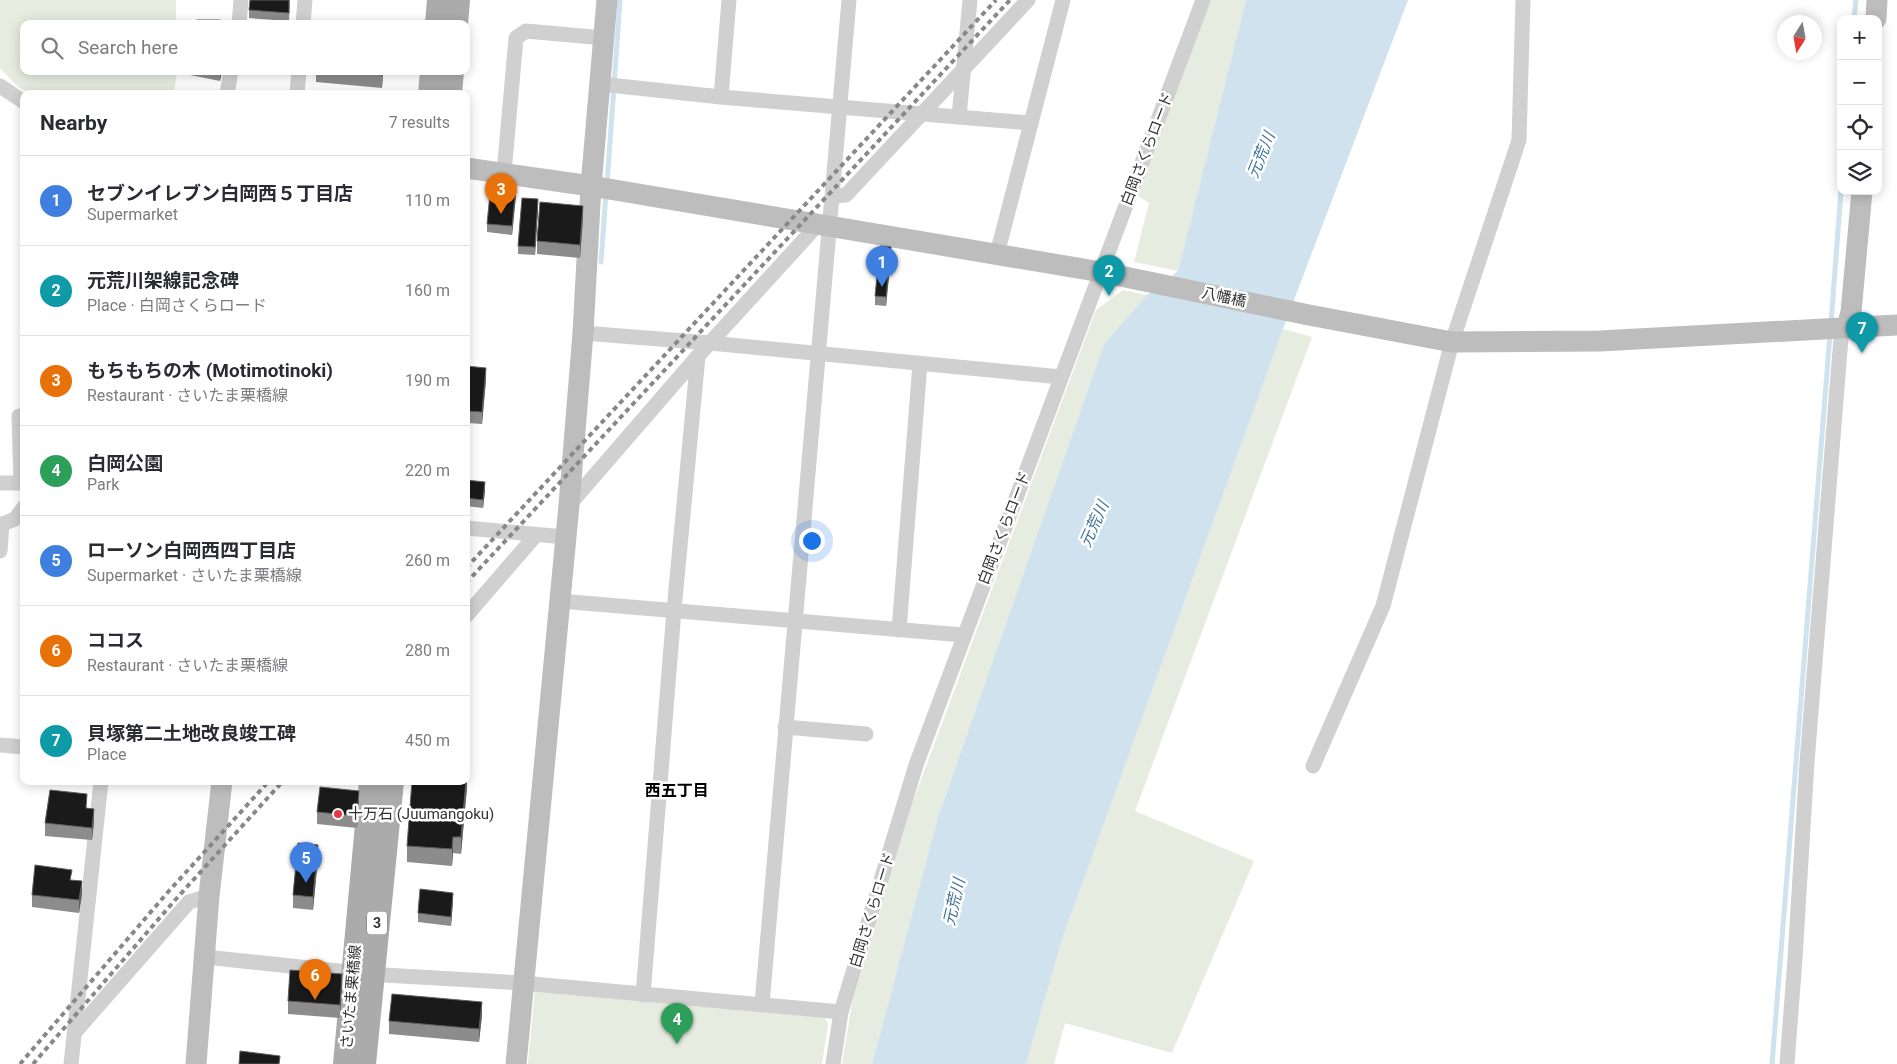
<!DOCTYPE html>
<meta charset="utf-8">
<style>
:root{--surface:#fff;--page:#f2f2f3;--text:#2b2b33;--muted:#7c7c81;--line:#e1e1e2;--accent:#d93025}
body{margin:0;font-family:Roboto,"Noto Sans JP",sans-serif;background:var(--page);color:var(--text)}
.controls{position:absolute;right:15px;top:15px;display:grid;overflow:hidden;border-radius:10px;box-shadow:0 2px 12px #0003}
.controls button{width:45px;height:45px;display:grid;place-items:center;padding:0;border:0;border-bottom:1px solid var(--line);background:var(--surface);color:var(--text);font:25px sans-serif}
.compass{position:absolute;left:1777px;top:15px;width:45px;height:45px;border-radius:50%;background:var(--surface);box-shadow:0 2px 12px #0003;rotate:191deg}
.you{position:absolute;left:811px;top:540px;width:18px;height:18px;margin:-12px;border:4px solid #fff;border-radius:50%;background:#1a73e8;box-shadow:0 0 0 8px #1a73e833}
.badge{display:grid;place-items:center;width:32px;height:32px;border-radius:50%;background:var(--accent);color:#fff;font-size:16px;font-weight:700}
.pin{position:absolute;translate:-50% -41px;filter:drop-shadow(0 1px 2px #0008)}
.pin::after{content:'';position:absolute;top:26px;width:18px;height:15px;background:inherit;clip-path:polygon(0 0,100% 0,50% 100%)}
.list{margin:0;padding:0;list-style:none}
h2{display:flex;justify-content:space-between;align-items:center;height:65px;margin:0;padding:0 20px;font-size:21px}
h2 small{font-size:16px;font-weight:400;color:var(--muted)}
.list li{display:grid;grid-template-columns:32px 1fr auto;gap:15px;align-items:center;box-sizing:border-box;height:90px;padding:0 20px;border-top:1px solid var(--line)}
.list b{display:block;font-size:19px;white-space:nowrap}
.list p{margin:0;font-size:16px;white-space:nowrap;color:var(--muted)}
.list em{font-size:16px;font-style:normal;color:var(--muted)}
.icon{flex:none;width:28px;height:28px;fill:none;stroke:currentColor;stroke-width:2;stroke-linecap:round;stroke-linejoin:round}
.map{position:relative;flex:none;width:1897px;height:1064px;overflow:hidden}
.search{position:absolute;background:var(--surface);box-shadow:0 2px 12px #0003;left:20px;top:20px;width:450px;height:55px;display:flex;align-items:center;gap:12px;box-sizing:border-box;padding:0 18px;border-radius:10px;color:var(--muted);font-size:19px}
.panel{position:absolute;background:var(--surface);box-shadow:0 2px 12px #0003;left:20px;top:90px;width:450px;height:695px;border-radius:10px}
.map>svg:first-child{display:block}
.green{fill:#e6ecdf}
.water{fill:#cfe2ee}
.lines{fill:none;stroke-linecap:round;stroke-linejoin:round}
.stream{stroke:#cfe2ee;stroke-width:5}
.street{stroke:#d0d0d0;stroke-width:15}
.secondary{stroke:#bdbdbd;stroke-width:21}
.primary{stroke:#ababab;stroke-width:24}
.rail{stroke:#888;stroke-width:4;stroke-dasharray:5 4;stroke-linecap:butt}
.wall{fill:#8c8c8c}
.shaded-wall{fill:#5f5f5f}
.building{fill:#1a1a1a;stroke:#5f5f5f}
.poi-dot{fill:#e63946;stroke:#fff;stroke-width:2}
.labels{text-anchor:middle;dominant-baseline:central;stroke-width:5;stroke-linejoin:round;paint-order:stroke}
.shield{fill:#fff;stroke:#707070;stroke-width:1}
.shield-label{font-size:14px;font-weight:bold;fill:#333}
.street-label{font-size:15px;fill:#333;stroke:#fff}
.poi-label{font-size:15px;fill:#333;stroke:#fff;text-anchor:start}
.water-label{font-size:16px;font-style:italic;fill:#3f7597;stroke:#fff}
.neighbourhood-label{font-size:16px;font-weight:bold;fill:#000;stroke:#fff}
</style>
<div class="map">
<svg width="1897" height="1064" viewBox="0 0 1897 1064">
<rect width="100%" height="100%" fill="#fff"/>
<!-- green -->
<g class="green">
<path d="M0,0h176v24h-152v47h153l-3,23h-141l-14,-6 -19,-20z"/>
<path d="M1209,0h37l-68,271 -44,-9 15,-59 -12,-8z"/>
<path d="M1123,290l24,5 -43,49 -166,473 -66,247h-30l10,-61 61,-202 183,-491z"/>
<path d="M1283,329l29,8 -177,474 119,50 -82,192 -107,-30 -11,41h-28l37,-127z"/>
<path d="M535,990l290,28 3,6 -6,40h-294z"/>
</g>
<!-- water -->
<path class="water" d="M1246,0h162l-125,329 -220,608 -37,127h-154l66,-247 166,-473 43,-49 31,-24z"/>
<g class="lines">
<!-- stream -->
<g class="stream">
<path d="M1854,19l2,-19"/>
<path d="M607,185l13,-185"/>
<path d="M601,262l5,-69"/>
<path d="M1831,323l10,-132"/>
<path d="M1772,1064l58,-730"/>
</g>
<!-- street -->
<g class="street">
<path d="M239,24l2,-24"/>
<path d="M303,24l2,-24"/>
<path d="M600,84l121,13 310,26"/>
<path d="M0,86l24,16"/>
<path d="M227,94l4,-23"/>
<path d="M297,94l2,-23"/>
<path d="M721,97l8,-97"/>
<path d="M959,117l11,-117"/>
<path d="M504,173l12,-135 10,-7 78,7"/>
<path d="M833,196l13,-1 182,-195"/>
<path d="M997,254l66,-254"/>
<path d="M583,333l127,10 351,34"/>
<path d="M19,416l2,67"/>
<path d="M0,483h24"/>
<path d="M569,505l129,-149 114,-125 1,-7"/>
<path d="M0,525l15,-6 9,-12"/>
<path d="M466,528l99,9"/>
<path d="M0,551l2,-27"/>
<path d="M560,601l403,34"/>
<path d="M466,616l70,-81"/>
<path d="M899,630l21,-266"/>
<path d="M785,727l81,7"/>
<path d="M0,745l24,2"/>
<path d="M1313,766l70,-160 69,-264 67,-202 4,-140"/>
<path d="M205,957l162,17 155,9 319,29"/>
<path d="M643,995l31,-385 24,-254"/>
<path d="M762,1004l87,-1004"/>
<path d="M75,1032l114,-130 20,-6"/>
<path d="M71,1064l30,-283"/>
<path d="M833,1064l8,-52 75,-247 287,-765"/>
<path d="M1787,1064l8,-105 12,-197 34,-424 6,-11"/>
</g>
<!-- secondary -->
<g class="secondary">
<path d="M1876,19l1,-19"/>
<path d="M466,168l125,18 510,86 208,43 143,27 148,-1 297,-16"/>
<path d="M1847,327l4,-15 11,-121"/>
<path d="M196,1064l13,-168 13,-115"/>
<path d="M516,1064l53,-559 14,-172 8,-147 16,-186"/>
</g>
<!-- primary -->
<g class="primary">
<path d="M437,24l2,-24"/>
<path d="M456,24l2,-24"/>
<path d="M430,94l2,-23"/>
<path d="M450,94l2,-23"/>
<path d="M345,1064l26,-283"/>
<path d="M364,1064l28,-283"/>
</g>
<!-- rail -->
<g class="rail">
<path d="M466,568l530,-568"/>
<path d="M466,583l544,-583"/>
<path d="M20,1064l148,-172 101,-111"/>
<path d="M33,1064l143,-165 107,-118"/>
</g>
</g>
<!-- wall -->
<g class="wall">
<path d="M290,0l-1,21 -40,-3v-8z"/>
<path d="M190,71h32l-2,10 -30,-6z"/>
<path d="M316,71h67l-1,17 -66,-6z"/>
<path d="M516,195l-4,40 -25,-3v-8z"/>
<path d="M538,208l-3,47 -17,-1v-8z"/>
<path d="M583,218l-3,40 -43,-4v-13z"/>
<path d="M891,256l-5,50 -11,-1v-9z"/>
<path d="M466,366l20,14 -4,44 -14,-1v14h-2z"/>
<path d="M466,480l19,11 -2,17 -17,-2z"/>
<path d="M467,787l-6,67 -8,-1 -1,13 -45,-4v-16z"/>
<path d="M359,804l-2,24 -40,-4v-12z"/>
<path d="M87,808l7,14 -2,18 -47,-4v-13z"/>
<path d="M318,858l-5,52 -20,-2v-13z"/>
<path d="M82,894l-3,19 -47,-6v-12z"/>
<path d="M453,901l-2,25 -33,-4v-9z"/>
<path d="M342,987l-2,31 -52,-4v-13z"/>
<path d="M482,1015l-3,27 -90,-8v-13z"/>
</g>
<!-- shaded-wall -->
<g class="shaded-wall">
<path d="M220,71h2l-2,10z"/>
<path d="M382,71h1l-1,17z"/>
<path d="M516,187v8l-4,40v-9z"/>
<path d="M538,199v9l-3,47v-8z"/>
<path d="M583,206v12l-3,40v-13z"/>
<path d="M891,247v9l-5,50v-9z"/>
<path d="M486,368v12l-4,44v-12z"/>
<path d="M485,482v9l-2,17v-8z"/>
<path d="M467,771v16l-6,67v-17z"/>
<path d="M359,791v13l-2,24v-12z"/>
<path d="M94,809v13l-2,18v-12z"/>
<path d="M453,837v16l-1,13v-17z"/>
<path d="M318,845v13l-5,52v-13z"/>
<path d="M82,881v13l-3,19v-13z"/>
<path d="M453,893v8l-2,25v-9z"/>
<path d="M342,974v13l-2,31v-13z"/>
<path d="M482,1002v13l-3,27v-13z"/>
</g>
<!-- building -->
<g class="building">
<path d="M250,0h39v13l-40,-3z"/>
<rect x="197" y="20" width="23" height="4"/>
<path d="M339,71h43v4z"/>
<path d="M185,92l29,1v1h-30z"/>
<path d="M491,184l25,3 -4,39 -25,-2z"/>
<path d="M522,198l16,1 -3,48 -17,-1z"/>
<path d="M540,202l43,4 -3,39 -43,-4z"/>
<path d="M880,246l11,1 -5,50 -11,-1z"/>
<path d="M466,366l20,2 -4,44 -16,-1z"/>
<rect x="466" y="418" width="2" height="10"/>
<path d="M466,480l19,2 -2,18 -17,-2z"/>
<path d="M412,781h54l-5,56h-8l-1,12 -45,-3z"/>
<path d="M320,787l39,4 -2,25 -40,-4z"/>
<path d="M50,790l37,4 -1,14 8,1 -2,19 -47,-5z"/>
<path d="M298,843l20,2 -5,52 -20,-2z"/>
<path d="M35,865l37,5 -2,10 12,1 -3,19 -47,-5z"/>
<path d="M420,889l33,4 -2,24 -33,-4z"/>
<path d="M290,970l52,4 -2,31 -52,-4z"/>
<path d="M392,994l90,8 -3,27 -90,-8z"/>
<path d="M240,1051l40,5 -1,8h-40z"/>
</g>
<!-- markers -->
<circle class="poi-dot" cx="338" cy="814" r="5"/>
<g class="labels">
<!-- shield labels -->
<rect class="shield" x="367" y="911.5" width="20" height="23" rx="4"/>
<g class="shield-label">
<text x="377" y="923">3</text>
</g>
<!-- street labels -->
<g class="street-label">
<text transform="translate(1147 149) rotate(-69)">白岡さくらロード</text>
<text transform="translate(1224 297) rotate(12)">八幡橋</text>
<text transform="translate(1004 528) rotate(-69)">白岡さくらロード</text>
<text transform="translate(872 910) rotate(-73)">白岡さくらロード</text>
<text transform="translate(351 997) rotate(-85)">さいたま栗橋線</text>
</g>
<!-- poi labels -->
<g class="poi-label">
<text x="348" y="814">十万石 (Juumangoku)</text>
</g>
<!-- water labels -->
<g class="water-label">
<text transform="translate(1261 155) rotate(-68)">元荒川</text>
<text transform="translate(1094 524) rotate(-66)">元荒川</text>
<text transform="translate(954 902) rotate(-77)">元荒川</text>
</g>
<!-- neighbourhood labels -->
<g class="neighbourhood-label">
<text x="677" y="790">西五丁目</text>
</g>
</g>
</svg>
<div class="controls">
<button>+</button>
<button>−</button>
<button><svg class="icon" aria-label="locate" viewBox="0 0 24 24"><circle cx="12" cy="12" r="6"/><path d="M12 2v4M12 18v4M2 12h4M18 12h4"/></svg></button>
<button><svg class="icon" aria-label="layers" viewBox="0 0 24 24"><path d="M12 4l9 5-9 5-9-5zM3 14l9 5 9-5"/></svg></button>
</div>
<svg class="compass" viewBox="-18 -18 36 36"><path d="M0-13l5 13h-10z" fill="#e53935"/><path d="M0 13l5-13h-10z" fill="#7c7c81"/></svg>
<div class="you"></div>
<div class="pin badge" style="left:882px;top:287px;background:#3f7fe0">1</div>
<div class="pin badge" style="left:1109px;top:296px;background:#0f9aa8">2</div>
<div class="pin badge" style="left:501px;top:214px;background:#e8710a">3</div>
<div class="pin badge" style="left:677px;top:1044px;background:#2e9e5b">4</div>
<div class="pin badge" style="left:306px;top:883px;background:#3f7fe0">5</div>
<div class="pin badge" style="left:315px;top:1000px;background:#e8710a">6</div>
<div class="pin badge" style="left:1862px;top:353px;background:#0f9aa8">7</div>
<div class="search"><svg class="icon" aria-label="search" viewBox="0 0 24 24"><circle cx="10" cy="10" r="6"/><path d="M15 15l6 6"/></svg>Search here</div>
<section class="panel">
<h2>Nearby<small>7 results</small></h2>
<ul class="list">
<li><span class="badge" style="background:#3f7fe0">1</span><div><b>セブンイレブン白岡西５丁目店</b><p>Supermarket</p></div><em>110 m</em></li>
<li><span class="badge" style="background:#0f9aa8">2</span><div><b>元荒川架線記念碑</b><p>Place · 白岡さくらロード</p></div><em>160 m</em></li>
<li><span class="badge" style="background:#e8710a">3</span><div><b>もちもちの木 (Motimotinoki)</b><p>Restaurant · さいたま栗橋線</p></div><em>190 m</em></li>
<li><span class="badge" style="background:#2e9e5b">4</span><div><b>白岡公園</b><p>Park</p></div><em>220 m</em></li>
<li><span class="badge" style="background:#3f7fe0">5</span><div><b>ローソン白岡西四丁目店</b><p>Supermarket · さいたま栗橋線</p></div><em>260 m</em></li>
<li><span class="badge" style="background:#e8710a">6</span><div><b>ココス</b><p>Restaurant · さいたま栗橋線</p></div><em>280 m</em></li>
<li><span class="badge" style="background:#0f9aa8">7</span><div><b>貝塚第二土地改良竣工碑</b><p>Place</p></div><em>450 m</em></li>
</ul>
</section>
</div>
